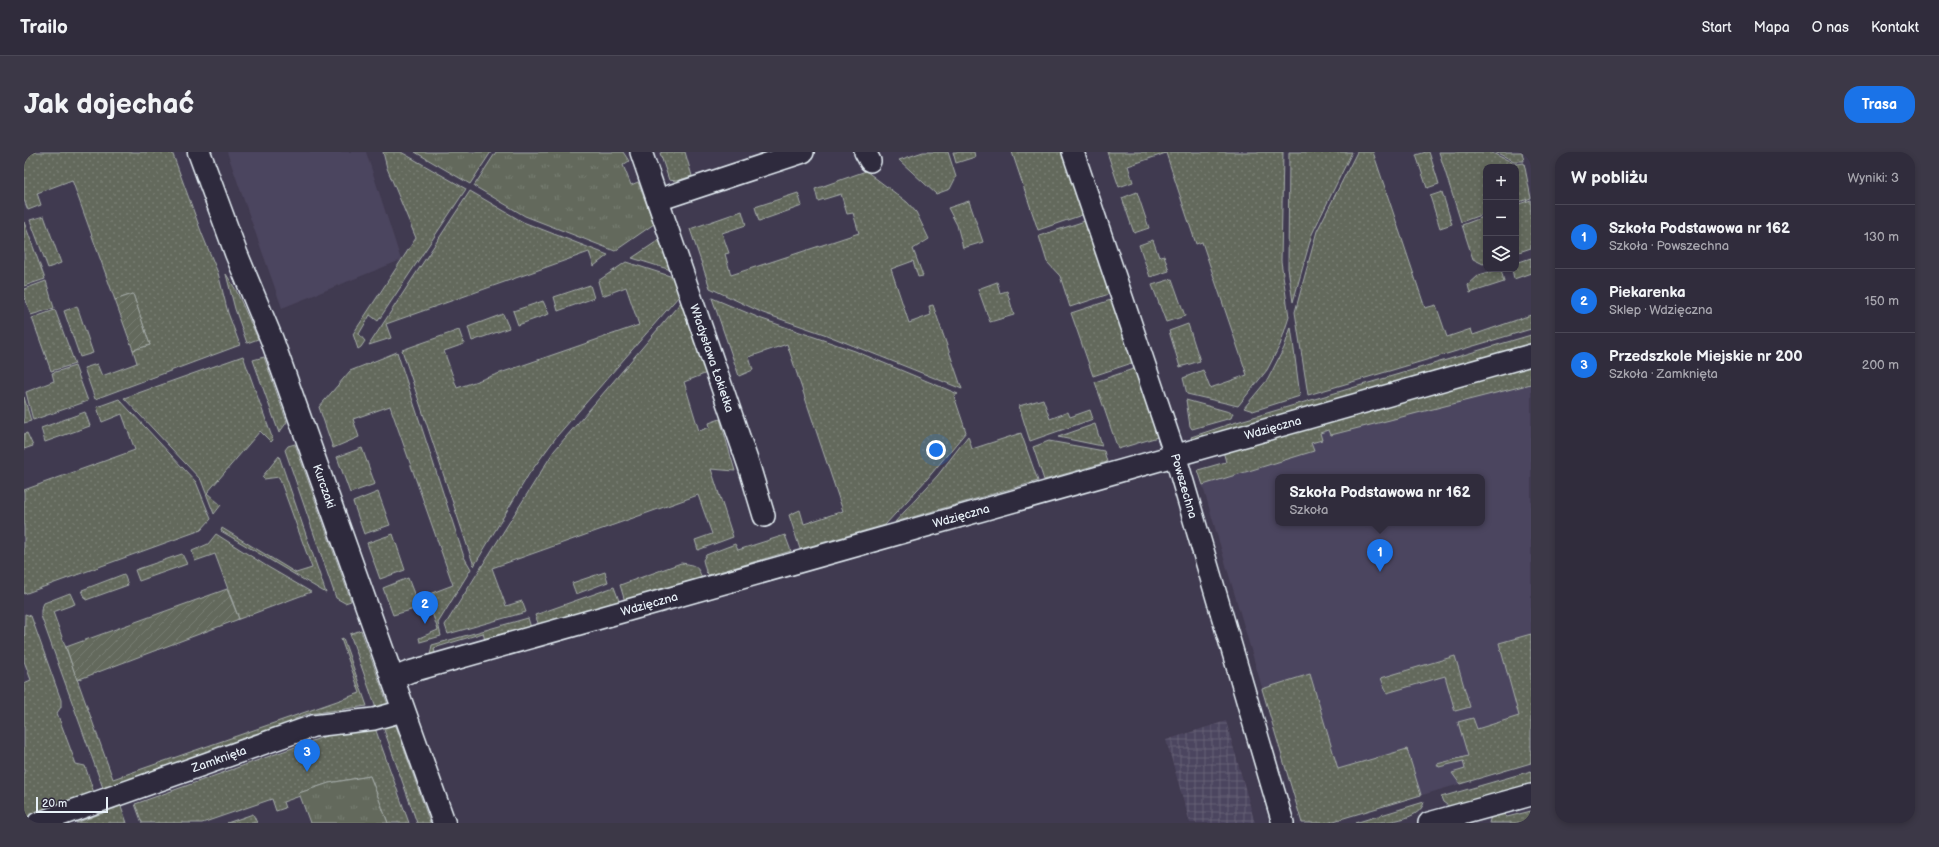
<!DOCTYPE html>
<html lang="pl">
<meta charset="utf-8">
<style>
:root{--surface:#302c3c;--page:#3c3847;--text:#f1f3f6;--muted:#a8a7af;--line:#4b4856;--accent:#1a73e8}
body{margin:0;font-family:"Balsamiq Sans",sans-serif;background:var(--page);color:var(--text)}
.controls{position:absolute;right:12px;top:12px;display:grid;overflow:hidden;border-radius:8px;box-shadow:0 2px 6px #0003}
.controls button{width:36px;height:36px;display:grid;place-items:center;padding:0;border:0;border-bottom:1px solid var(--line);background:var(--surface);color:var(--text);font:20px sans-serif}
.scale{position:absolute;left:12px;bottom:10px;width:72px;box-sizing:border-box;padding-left:4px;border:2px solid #e8f1f8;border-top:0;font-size:11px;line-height:14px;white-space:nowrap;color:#e8f1f8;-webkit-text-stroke:3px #2f2a3d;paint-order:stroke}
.you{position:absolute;left:912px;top:298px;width:14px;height:14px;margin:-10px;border:3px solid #fff;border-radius:50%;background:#1a73e8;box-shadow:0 0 0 6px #1a73e833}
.badge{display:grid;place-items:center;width:26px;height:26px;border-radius:50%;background:var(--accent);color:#fff;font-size:13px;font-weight:700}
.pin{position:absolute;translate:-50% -33px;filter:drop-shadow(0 1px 2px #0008)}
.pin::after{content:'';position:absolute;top:21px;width:14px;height:12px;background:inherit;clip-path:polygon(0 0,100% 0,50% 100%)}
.popup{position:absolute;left:1251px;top:322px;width:210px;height:52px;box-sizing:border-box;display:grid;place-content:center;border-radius:8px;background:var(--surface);filter:drop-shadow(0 1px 3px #0005);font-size:13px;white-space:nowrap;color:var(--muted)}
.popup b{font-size:15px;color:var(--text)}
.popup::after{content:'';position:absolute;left:50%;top:100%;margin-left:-8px;border:8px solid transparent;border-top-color:var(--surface)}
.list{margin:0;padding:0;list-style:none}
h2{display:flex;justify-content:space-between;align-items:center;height:52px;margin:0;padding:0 16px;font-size:17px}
h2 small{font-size:13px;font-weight:400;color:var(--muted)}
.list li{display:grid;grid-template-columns:26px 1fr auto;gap:12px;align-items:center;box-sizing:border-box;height:64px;padding:0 16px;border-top:1px solid var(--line)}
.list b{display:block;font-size:15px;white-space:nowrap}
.list p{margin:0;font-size:13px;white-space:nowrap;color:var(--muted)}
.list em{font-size:13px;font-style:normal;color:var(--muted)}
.icon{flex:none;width:22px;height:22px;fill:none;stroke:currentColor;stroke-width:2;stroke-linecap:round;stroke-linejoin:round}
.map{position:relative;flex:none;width:1507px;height:671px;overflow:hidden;border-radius:16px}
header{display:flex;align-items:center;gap:24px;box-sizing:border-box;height:56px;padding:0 20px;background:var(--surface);border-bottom:1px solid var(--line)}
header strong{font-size:19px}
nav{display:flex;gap:22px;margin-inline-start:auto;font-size:14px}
.intro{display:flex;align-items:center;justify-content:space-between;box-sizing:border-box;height:96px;padding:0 24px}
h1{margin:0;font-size:28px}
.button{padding:10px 18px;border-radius:16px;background:var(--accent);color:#fff;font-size:14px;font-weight:700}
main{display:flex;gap:24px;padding:0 24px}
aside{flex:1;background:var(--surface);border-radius:16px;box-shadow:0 2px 6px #0003}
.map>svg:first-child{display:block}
.built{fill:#4c455e;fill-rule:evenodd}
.industrial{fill:url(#industrial-grid)}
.grass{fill:url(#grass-dots);stroke:#a6adaa}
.park{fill:url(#park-tufts);stroke:#a6adaa}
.garden{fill:url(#garden-furrows);stroke:#a6adaa}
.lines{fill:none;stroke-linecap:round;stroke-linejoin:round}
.minor-casing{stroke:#e8f1f8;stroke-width:24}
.tertiary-casing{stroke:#e8f1f8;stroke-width:25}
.minor{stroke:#2f2a3d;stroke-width:21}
.tertiary{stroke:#2f2a3d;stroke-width:22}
.labels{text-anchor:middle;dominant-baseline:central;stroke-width:4;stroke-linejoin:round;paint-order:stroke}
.street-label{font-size:12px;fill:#e8f1f8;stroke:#2f2a3d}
</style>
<header>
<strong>Trailo</strong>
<nav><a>Start</a><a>Mapa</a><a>O nas</a><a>Kontakt</a></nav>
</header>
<div class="intro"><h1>Jak dojechać</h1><a class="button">Trasa</a></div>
<main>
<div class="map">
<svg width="1507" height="671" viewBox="0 0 1507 671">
<defs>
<pattern id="industrial-grid" width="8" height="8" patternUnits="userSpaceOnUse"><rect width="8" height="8" fill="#4c455e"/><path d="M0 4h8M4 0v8" fill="none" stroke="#666076"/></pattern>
<pattern id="grass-dots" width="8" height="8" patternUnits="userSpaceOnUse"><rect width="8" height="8" fill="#63695c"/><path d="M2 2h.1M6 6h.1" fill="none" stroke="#797f74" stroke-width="1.8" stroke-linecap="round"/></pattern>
<pattern id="park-tufts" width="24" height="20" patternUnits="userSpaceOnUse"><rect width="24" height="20" fill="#63695c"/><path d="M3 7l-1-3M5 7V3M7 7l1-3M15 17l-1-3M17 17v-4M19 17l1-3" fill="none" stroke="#797f74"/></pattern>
<pattern id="garden-furrows" width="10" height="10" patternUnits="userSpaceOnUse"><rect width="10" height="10" fill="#63695c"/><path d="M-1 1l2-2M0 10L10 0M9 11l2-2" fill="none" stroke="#797f74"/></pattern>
</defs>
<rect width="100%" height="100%" fill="#403a50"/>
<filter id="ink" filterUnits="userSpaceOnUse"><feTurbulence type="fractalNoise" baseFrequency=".025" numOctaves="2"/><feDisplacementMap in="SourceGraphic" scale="8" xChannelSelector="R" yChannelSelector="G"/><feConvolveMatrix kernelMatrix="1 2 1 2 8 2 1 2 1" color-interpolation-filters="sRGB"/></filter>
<g filter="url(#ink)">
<!-- built -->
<g class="built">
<path d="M203,0h139l35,108 -119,48z"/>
<path d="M1507,214v397l-204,60h-25l-104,-353zM1254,325h204v46h-204z"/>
</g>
<!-- industrial -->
<path class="industrial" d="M1202,569l29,102h-65l-24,-83z"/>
<!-- grass -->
<g class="grass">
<path d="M3,0h145l30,82 16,39 10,40 12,32 -145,54 -11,-31 13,-4 5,12 35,-13 -4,-13 17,-5 -17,-51 -18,6 -43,-120 -35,13 4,12 -13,5 -4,-10v-46z"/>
<path d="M359,0h18l65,37 -88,132 -8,-6 -11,19 6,7 -4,6 -3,2 -5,-15 63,-96 -29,-70z"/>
<path d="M639,0h22l7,24 -16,5 -7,-1 -9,-27z"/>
<path d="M899,0h25l8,25 -6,12 -14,5 -37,-34z"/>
<path d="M929,0h21l1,5 -19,6z"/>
<path d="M988,0h53l20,62 -47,16z"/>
<path d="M1083,0h176l-2,109 8,56 -9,28 -13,25 -29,36 -51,-12 -4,-16 20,-8 7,18 37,-13 -45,-133 -6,2 -30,-91 -38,13 5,16 -14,5z"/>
<path d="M1265,0h63l-40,82 -19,68 -5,-34z"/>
<path d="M1333,0h16l52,156 11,-3 11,32 24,-8 2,6 58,-20v14l-223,66 -13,-83 22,-81z"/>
<path d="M1402,0h3l10,32 -12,4 -11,-33z"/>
<path d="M1415,0h51l26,12 8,-1 7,35 -15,5v-36h-30v46l-25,9z"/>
<path d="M1471,0h27l2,9h-10z"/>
<path d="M842,19l41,31 9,10 13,27 -16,10 10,27 -5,1 -5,-16 -22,8 18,54 22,-8 -2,-9 4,-1 29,84 -138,-55 -61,-21 -53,-25 -20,-59 52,-18 4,14 -24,8 7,20 -4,1 6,21 128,-42 -6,-20 -6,1 -6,-20 -23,7 -3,-12z"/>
<path d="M446,39l53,31 85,33 -14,11 -5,-14 -203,72 5,14 -22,7z"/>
<path d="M1113,40l12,36 -15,5 -12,-35z"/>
<path d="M1418,40l10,32 -12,4 -10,-32z"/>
<path d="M774,41l4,13 -43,15 -4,-14z"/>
<path d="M1507,48v48l-15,5v-48z"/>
<path d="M945,49l14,41 -20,6 -6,-23 -9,-17z"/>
<path d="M20,64l17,47 -13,5 -18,-48z"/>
<path d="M1462,64v47l-3,1 -10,-5 -11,-34z"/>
<path d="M1064,68l24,73 -42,14 -10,-31 -13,-14 -8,-26z"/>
<path d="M0,70l21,57 -21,7z"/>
<path d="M635,88l12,30 -39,-12z"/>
<path d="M1129,88l6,17 5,-2 5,16 -19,6 -11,-32z"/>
<path d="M1507,106v15l-17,6 -2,-10h4v-6z"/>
<path d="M602,110l47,15 6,19 -122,140 -28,38 -55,92 -72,-216 57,-20 5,14 -20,7 13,37 182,-63 -13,-38 -24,9 -4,-15z"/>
<path d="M1475,117h2l3,13 -34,11 -2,-8 11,-10z"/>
<path d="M202,122l10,16 22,49 -11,4 -12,-34z"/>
<path d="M1148,127l13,37 -19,6 -14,-37z"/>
<path d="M22,129l8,27 -23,7 -7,-20v-6z"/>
<path d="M973,130l3,11 7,-2 7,24 -24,7 -12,-33z"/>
<path d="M566,133l4,13 -36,13 -4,-14z"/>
<path d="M688,146l50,21 93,32 103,43 -4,2 12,36 -39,47 -42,46 -85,24 -11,-34 11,-5 4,14 39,-13 -56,-167 -38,13 4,13 -14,6z"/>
<path d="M1090,147l21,63 -42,14 -22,-63z"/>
<path d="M519,149l6,13 -31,11 -5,-14z"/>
<path d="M658,149l25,72 -23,9 15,49 11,-4 -1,-4 11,-4 15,52 -24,-2 22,68 -35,13 -3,-10 17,-6 -14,-39 -206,73 14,38 16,-5 4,11 -78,22 -3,-9 109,-174z"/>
<path d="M53,154l16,47 -13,4 -16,-46z"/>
<path d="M31,158l20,54 -24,7 -19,-53z"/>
<path d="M479,162l6,14 -37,13 -4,-14z"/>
<path d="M1164,172l12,37 -20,6 -11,-36z"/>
<path d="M1267,175l9,69 -47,15 -9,-3 24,-29 16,-31z"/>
<path d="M1507,183v13l-339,93 -1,-4 39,-13z"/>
<path d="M373,200l67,205 7,12 -33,54 3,13 -21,6 -1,-4 19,-8 -7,-20 -7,2 -2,-5 -29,8 -10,-27 25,-10 8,21 37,-14 -63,-179 -37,13 6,18 -26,11 -14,-41 31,-36z"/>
<path d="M219,204l30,84 -2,2 -11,-11 -53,62 14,12 -7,9 -13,-34 -77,-82z"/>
<path d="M240,205l23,65 -8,11 -26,-73z"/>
<path d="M1507,213v19l-200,51 -2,-5 -9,3 2,7 -11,3 3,8 -111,34 -5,-15 28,-8 -3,-11z"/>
<path d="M51,214l13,35 -55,19 -7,-28 28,-11 -2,-8z"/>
<path d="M1112,216l25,68 -43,13 -23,-67z"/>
<path d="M0,245l7,24 -7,2z"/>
<path d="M95,247l77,83 15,37 -10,11 -177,64v-104l111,-40 -13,-36 -20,8 -5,-15z"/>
<path d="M1019,247l7,20 18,-7 2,5 20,-7 3,9 -63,22 -11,-35z"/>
<path d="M1162,248l47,13 -2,5 -39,11 -2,-3z"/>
<path d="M61,260l5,14 -45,16 -4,-14z"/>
<path d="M1071,272l7,22 -44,-9z"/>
<path d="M3,281l6,13 -9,3v-15z"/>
<path d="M997,281l17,48 -143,41 43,-47 30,-39 4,13z"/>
<path d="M1025,289l55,10 3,11 -63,18 -11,-33z"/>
<path d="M271,292l56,157 -6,2 -9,-5 -51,-148 3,-4z"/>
<path d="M338,296l13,36 -25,9 -13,-36z"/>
<path d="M255,304l47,137 -105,-62 1,-3 74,45 16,-5 -33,-91 -15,2 -2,-2z"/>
<path d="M354,340l12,33 -26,9 -11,-32z"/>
<path d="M192,382l52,33 43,25 -72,27 -24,-65 -20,7 -3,-10 16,-7z"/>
<path d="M369,382l12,36 -25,9 -13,-36z"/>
<path d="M761,383l6,16 -82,24 -3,-3 -3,-12 3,-5 29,-11 3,6z"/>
<path d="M158,402l5,10 -48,17 -4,-11z"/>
<path d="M657,411c16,2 18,4 22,20l-77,22 -6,-20z"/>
<path d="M581,420l3,10 -32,12 -4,-11z"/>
<path d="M100,422l4,11 -42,15 -4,-10z"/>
<path d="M590,435l7,19 -81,22 -5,-13z"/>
<path d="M46,441l5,11 -22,8 60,167 247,-86 -19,-54 2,-1 24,68 -59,8 -13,5v6l-187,66 -5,-3 -62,-172v-6l3,-7z"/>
<path d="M1,462l6,2 30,84v7l-4,6 19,51 9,2 9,27 -70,27v-137l7,-3 -7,-19z"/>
<path d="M504,466l4,13 -46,13 -3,-11 -49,15 2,9 -7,3 3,-15z"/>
<path d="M337,478l27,75 -11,6 -27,-77z"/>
<path d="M1507,482v129l-71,21 -8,-11 13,-4 -2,-8 -24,6 -2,-3 31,-8 -10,-34 15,-4 4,11 42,-13 -20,-73z"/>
<path d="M1431,504l15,51 -15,4 -10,-35 -58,17 -6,-15z"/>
<path d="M1286,522l28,95 69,-20 14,46 -94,28h-25l-40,-134z"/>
<path d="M358,572l14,2 34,97h-13z"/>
<path d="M351,576l34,95h-21l-18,-47 -41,7 -30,10 1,3 -17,6 2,6 -9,3 -4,-12 -70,24h-60l-7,-19 194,-69z"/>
<path d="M1507,619v15l-80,22 -8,-6 -2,-5z"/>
<path d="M1400,650c-4,21 -49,21 -69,21z"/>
<path d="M97,654l6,17h-51z"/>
<path d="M1475,658l8,7 24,-6v12h-42l3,-11z"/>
<path d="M229,662l4,9h-30z"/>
</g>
<!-- park -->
<g class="park">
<path d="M391,0h76l-21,32z"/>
<path d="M472,0h127l6,9 -6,4 8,20 7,-3 16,42 -39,27 -90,-35 -51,-30z"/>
<path d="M346,624l18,47h-78l-11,-30 30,-10z"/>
</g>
<!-- garden -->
<g class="garden">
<path d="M109,142l17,51 -17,5 -18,-50z"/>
<path d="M203,437l12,30 -162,61 -11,-33z"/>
</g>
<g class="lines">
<!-- minor casing -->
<g class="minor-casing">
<g id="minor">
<path id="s1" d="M617,0l108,314 15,50"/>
<path d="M841,0l5,9"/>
<path id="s2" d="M1049,0l102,303 108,368"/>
<path d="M634,48l145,-48"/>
<path id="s3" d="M368,527l17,-7 1122,-317"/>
<path id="s4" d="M14,671l275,-97 61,-7 29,-8"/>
<path d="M1405,671l102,-28"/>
</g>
</g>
<!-- tertiary casing -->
<g class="tertiary-casing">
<g id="tertiary">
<path id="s5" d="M175,0l37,101 36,87 172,483"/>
</g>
</g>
<!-- minor -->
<use href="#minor" class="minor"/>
<!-- tertiary -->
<use href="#tertiary" class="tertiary"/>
</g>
</g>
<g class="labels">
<!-- street labels -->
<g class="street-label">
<text stroke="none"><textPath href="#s1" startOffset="218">Władysława Łokietka</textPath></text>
<text stroke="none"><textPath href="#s3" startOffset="916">Wdzięczna</textPath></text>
<text stroke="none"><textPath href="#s2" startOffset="352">Powszechna</textPath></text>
<text stroke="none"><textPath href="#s5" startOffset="357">Kurczaki</textPath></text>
<text stroke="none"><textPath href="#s3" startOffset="592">Wdzięczna</textPath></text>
<text stroke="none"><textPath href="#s3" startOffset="268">Wdzięczna</textPath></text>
<text stroke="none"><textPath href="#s4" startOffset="192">Zamknięta</textPath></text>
</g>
</g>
</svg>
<div class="controls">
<button>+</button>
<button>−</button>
<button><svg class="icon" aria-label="layers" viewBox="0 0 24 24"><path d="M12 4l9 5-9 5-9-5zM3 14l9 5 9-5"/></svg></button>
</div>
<div class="scale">20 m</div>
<div class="you"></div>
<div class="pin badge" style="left:1356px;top:420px">1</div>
<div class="popup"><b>Szkoła Podstawowa nr 162</b>Szkoła</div>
<div class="pin badge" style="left:401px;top:472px">2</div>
<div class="pin badge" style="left:283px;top:620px">3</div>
</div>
<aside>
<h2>W pobliżu<small>Wyniki: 3</small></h2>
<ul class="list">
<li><span class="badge">1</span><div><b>Szkoła Podstawowa nr 162</b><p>Szkoła · Powszechna</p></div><em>130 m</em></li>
<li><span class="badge">2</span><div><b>Piekarenka</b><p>Sklep · Wdzięczna</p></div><em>150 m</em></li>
<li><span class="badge">3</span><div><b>Przedszkole Miejskie nr 200</b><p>Szkoła · Zamknięta</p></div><em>200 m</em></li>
</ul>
</aside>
</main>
